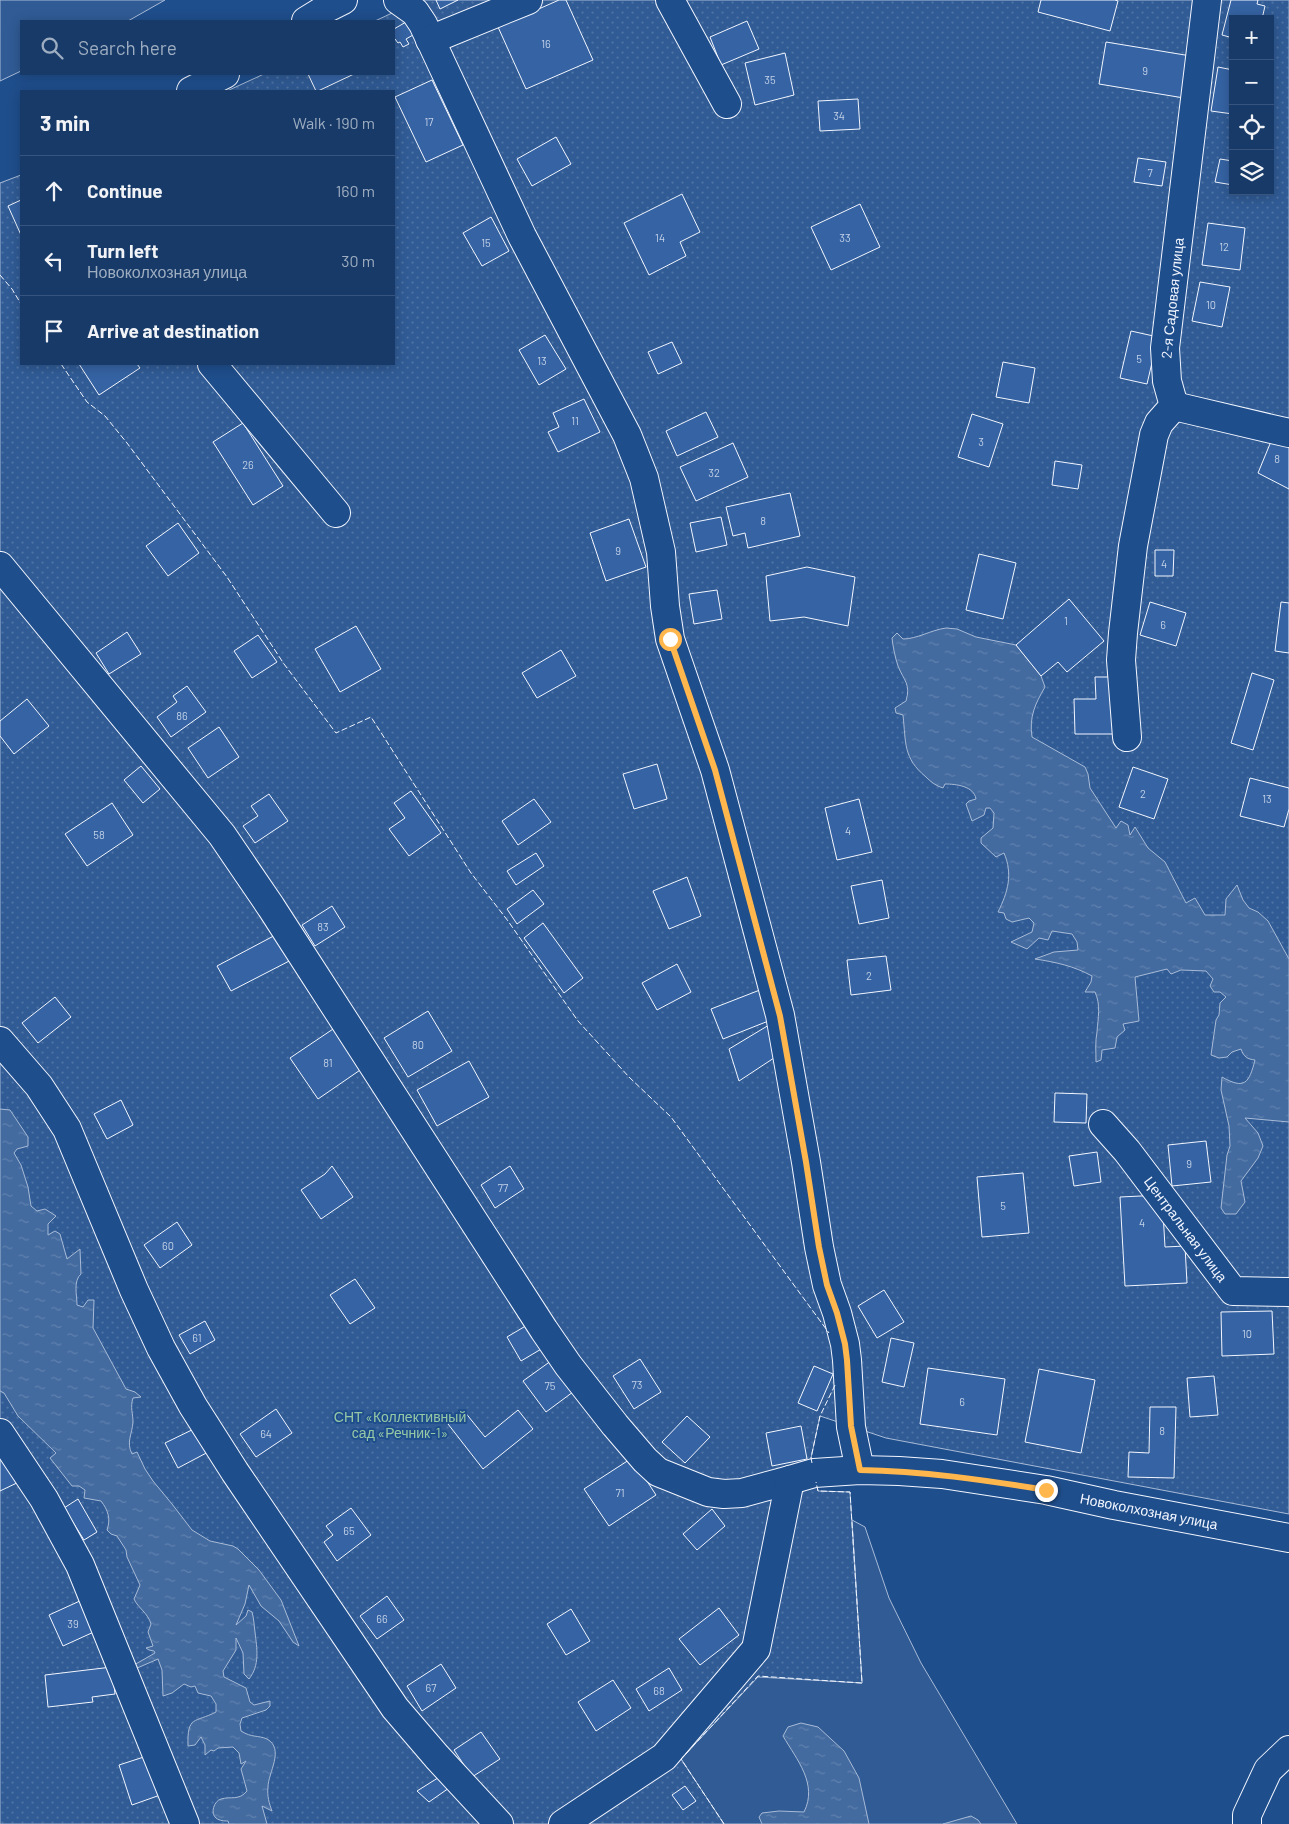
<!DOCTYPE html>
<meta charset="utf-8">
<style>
:root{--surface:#173a69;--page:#244571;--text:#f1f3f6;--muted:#9eadc0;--line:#36547d}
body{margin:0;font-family:Barlow,sans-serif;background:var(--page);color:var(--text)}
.controls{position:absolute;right:15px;top:15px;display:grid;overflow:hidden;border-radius:0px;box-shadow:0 2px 12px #0003}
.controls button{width:45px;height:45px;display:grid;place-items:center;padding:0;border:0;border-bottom:1px solid var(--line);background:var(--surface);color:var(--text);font:25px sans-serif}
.stop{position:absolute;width:15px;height:15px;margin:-11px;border:4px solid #ffb74d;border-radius:50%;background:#fff}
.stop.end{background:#ffb74d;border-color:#fff;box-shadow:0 1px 5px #0008}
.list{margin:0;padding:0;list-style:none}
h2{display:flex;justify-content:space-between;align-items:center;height:65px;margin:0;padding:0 20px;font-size:21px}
h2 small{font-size:16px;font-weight:400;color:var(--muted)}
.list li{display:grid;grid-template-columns:32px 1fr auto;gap:15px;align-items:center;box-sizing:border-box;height:70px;padding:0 20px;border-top:1px solid var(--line)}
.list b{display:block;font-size:19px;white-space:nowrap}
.list p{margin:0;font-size:16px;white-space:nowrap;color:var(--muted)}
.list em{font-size:16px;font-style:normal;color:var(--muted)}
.icon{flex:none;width:28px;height:28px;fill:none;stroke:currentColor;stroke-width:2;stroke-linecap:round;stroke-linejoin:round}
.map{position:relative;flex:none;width:1289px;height:1824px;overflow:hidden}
.search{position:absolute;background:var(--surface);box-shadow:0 2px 12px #0003;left:20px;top:20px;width:375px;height:55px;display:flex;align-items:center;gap:12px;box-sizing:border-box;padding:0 18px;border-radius:0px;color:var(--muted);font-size:19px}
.panel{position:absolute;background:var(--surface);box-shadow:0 2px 12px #0003;left:20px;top:90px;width:375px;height:275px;border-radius:0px}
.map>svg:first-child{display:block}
.built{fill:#305b95;stroke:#a8bbd7}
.garden{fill:url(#garden-dots);stroke:#a8bbd7;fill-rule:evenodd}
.water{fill:url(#water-ripples);stroke:#a8bbd7}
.building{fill:#3563a3;stroke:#f2f6ff}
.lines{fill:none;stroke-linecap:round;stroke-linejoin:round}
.minor-casing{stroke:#f2f6ff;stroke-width:30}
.minor{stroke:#1f4e8c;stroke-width:28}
.fence{stroke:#f2f6ff;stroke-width:1;stroke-dasharray:6 2.5;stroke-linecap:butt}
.route{stroke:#ffb74d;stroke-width:6}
.labels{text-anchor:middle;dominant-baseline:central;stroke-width:4;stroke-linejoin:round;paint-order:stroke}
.number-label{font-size:11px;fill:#c3d1e8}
.street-label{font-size:14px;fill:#f2f6ff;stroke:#1f4e8c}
.park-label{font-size:14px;fill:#97c8a6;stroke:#1f4e8c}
</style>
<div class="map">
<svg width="1289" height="1824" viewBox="0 0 1289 1824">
<defs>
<pattern id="garden-dots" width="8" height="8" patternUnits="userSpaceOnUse" patternTransform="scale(1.25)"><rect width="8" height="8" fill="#305b95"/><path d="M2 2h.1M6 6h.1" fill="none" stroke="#4e73a5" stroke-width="1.8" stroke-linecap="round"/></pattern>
<pattern id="water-ripples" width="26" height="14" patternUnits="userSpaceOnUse" patternTransform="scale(1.25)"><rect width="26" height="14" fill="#446ba0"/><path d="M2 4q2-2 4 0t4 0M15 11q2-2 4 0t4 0" fill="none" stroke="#5f81ae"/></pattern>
</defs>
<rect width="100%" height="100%" fill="#1f4e8c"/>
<!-- built -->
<g class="built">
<path d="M0,0h165l-37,21h-107v50l-21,10z"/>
<path d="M852,1520l13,7 24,71 32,65 96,161h-293l-43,-65 77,-83 104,7z"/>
</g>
<!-- garden -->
<path class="garden" d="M420,0h869v1514l-403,-76 -66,-22 -9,42 7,33 32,1 12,191 -104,-6 -77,82 43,65h-724v-1641l21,-8v189h373v-273h-167l37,-17h130v-53h-19zM1233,19h37v172h-37z"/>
<!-- water -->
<g class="water">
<path d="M946,628l11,1 19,8 40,8 25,31 4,11c-10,17 -16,30 -13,50l53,30 3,7 2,14 26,40 5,-7 7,4 2,10 5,-8 13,21 17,14 21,41 9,-5 10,17h20l1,-16 11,-14 6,15 6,8 9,4 10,9 21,38v163l-44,-4 13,15 5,13 -5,12 -17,23 4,21 -9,12h-11l-4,-6 6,-53 3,-9 -1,-20 -8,-36 1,-13c23,13 27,6 33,-17 -8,-1 -11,-3 -14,-11l-9,3 -5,5 -8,1 -8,-3 5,-35 3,-5 1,-12 6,-6 -6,-5h-6l-4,-6 3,-7 -7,-8 -25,-1 -10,4 -4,-5 -32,8 4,44 -16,3 2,6 -8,7 -2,11 -13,2 -1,10 -5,2c0,-10 -1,-20 1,-30 1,-14 4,-27 -2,-40h-10l6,-10 1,-6c-18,-10 -37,-14 -57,-17l19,-7 24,-2 -1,-8 -5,-8 -20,-3 -4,9 -9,-2 -12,11 -16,-7 21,-10 2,-9 -5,-5 -17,4 -6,-3 -2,-6 -6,-1c10,-20 15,-38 6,-59l-8,4 -15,-14v-5l12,-10 1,-15 -4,-5h-4l-2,7 -12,6 -6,-17 3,-3 7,-2c-2,-13 -20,-15 -31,-15l-2,4c-7,-2 -12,-6 -17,-11 -23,-19 -20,-34 -23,-62l-7,-2 -1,-5 11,-7c5,-17 -2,-20 -8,-35 -3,-9 -5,-19 -6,-28l5,-5 6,6c14,0 28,-9 43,-11z"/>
<path d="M0,1109l10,1 18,27v9l-11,3 -3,4 7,12 7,22 3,19 6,5 8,-2 11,7 -8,8v11l7,-4 5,3 7,25 13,-10 1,25c-8,7 -4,21 -4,31l6,2 5,-7h6l-1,28 33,61 9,3 6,5 -8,1c-3,9 0,16 0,24 -1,13 -7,20 -1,32l5,-2 8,17 8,12 19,23 20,26 18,11 23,5 5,3 21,21 22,30 18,46 -6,-4 -14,-21 -18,-15 -12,-21 -4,19 -9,21 10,-9 2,-6 4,2c2,7 2,13 3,20 2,17 5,33 -6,47l-5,-5 -1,-21 -7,-15v12l-13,21 1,6 22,11 4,14 4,3 16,-4v5l-4,4 -24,8 -2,6 1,7c11,7 17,4 26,8 18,10 1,34 1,48 -1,9 1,16 4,24l-10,-5 5,18h-38l-1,-3c-4,0 -8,0 -12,-3 -6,-5 -2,-17 5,-19 10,-3 18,2 26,-8l-6,-22 5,-8 -5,3 -2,-11 -6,-6 -15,1 -4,3 -3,-1 -6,5v-10l-4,-8 -6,8 -7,1c-1,-31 7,-23 28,-34v-8l-5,-8 -13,-3 -3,-7 -4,1 -7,-3 -12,9 -9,3 -1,-26 -4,-11 -30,13 6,-7 21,-12 -1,-2 -5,-1 -3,-2 7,-2 -5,-14 3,-8c-3,-11 -13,-16 -17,-25l6,-14 -13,-28 -1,-7 -9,-14 -6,-2 -4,-4c4,-11 1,-20 -6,-29l-17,-3 1,-8 -6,-4h-7l-22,-28 6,-5 -38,-37 -14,-23 -4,-2z"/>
<path d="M801,1723l17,4 26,24 15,27 10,46h-107l-3,-7 3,-4 17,-2 25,1c14,-28 -7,-52 -21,-76l5,-9z"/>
<path d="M971,1816l7,4 3,4h-38z"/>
</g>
<!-- building -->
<g class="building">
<path d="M436,0h22l-18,9z"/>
<path d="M559,0h7l27,60 -67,29 -28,-62z"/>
<path d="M1041,0h74l3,1 -8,30 -72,-19z"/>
<path d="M1231,0h27l-1,4 8,2 -3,13h-29v19l-11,-3z"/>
<path d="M747,21l12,28 -38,16 -11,-28z"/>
<path d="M406,22l7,13 -7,4 3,5 -6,3 -3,-5 -2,1 -3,-4 -1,1v-11z"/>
<path d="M1106,42l85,14 -7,42 -85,-14z"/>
<path d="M785,53l9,42 -39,10 -10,-42z"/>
<path d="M1218,67l15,3v44l-22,-3z"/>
<path d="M308,74h46l-36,17h-2z"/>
<path d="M432,80l31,65 -37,17 -31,-65z"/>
<path d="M858,99l2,30 -40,2 -2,-30z"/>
<path d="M556,137l15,27 -39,22 -15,-27z"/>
<path d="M1138,158l28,4 -4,24 -28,-4z"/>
<path d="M1220,159l13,2v24l-18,-3z"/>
<path d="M682,194l18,38 -20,10 6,14 -37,19 -25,-52z"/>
<path d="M21,200v35l-13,-29z"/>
<path d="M860,204l20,43 -49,23 -20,-43z"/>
<path d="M491,217l18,34 -27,15 -19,-33z"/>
<path d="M1208,223l37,5 -5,42 -38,-5z"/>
<path d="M1200,282l30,5 -8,40 -30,-6z"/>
<path d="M1131,331l27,6 -11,47 -27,-6z"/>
<path d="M545,335l21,34 -27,16 -20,-35z"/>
<path d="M672,342l10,21 -24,11 -10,-22z"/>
<path d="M1003,362l32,6 -6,35 -33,-6z"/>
<path d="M79,364h58l3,4 -41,27z"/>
<path d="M584,399l16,33 -42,20 -10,-20 11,-5 -6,-14z"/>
<path d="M706,412l12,25 -41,19 -11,-25z"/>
<path d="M972,414l31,10 -14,43 -31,-10z"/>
<path d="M243,423l40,63 -30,19 -40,-63z"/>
<path d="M1272,439l17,4v46l-31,-16z"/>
<path d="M733,443l15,34 -52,24 -16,-34z"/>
<path d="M1055,461l27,4 -4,24 -26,-4z"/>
<path d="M790,493l10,43 -52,12 -3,-15 -12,3 -7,-29z"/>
<path d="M721,517l6,28 -31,7 -6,-29z"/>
<path d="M629,519l17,48 -40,14 -16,-48z"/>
<path d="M178,523l21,30 -31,23 -22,-30z"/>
<path d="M1155,550h19l-1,26h-18z"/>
<path d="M979,554l37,9 -13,56 -37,-9z"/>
<path d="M807,567l48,10 -7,49 -44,-9 -34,4 -4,-45z"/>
<path d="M717,590l5,29 -28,5 -5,-30z"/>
<path d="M1069,599l35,42 -37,31 -9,-10 -17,14 -25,-31z"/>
<path d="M1150,602l36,11 -10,33 -36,-11z"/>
<path d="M1281,602l8,1v50l-14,-2z"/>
<path d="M356,626l25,43 -41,23 -25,-43z"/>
<path d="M127,632l14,22 -32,20 -13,-21z"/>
<path d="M258,635l19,27 -25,16 -18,-27z"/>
<path d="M561,650l15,26 -39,22 -15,-25z"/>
<path d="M1252,673l22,7 -21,70 -22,-7z"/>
<path d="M1095,677h23v57h-43l-1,-35h22z"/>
<path d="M187,686l19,26 -35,25 -14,-20 20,-15 -4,-6z"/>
<path d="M27,699l22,27 -35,28 -14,-18v-15z"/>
<path d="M219,727l20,30 -31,21 -20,-30z"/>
<path d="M657,764l10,35 -33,10 -11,-35z"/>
<path d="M141,766l19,23 -17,14 -19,-23z"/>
<path d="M1133,767l35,12 -14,40 -35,-12z"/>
<path d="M1250,778l39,10v21l-5,18 -44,-11z"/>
<path d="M411,791l30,42 -32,23 -20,-27 16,-11 -11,-15z"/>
<path d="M269,794l19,27 -33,22 -12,-17 15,-10 -7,-10z"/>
<path d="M534,799l17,23 -33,23 -16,-24z"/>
<path d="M859,799l13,53 -35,8 -12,-52z"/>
<path d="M112,803l21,32 -46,31 -22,-32z"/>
<path d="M536,853l8,13 -28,19 -9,-14z"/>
<path d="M687,877l14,39 -32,13 -16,-38z"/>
<path d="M882,880l7,38 -30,6 -8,-38z"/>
<path d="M533,890l11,14 -27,20 -10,-15z"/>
<path d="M332,906l13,21 -30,19 -13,-21z"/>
<path d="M543,923l40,55 -19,15 -40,-55z"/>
<path d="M283,931l14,26 -66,34 -14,-25z"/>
<path d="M886,956l5,34 -40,5 -4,-35z"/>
<path d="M677,964l14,28 -34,18 -15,-27z"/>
<path d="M765,988l11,30 -53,21 -12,-30z"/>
<path d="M55,997l16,20 -33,26 -16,-20z"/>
<path d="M428,1011l24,40 -44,26 -24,-39z"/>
<path d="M339,1025l27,41 -48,33 -28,-41z"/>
<path d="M769,1025l8,31 -38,25 -10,-32z"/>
<path d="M469,1061l20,36 -52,29 -20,-36z"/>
<path d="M1055,1093l32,1 -1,29 -32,-1z"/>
<path d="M121,1100l12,25 -26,14 -13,-25z"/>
<path d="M1206,1141l5,41 -39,4 -4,-41z"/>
<path d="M1097,1152l4,30 -27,4 -5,-30z"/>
<path d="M332,1166l21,31 -32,22 -20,-29 24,-16z"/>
<path d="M510,1166l14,23 -29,19 -14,-23z"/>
<path d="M1023,1173l6,60 -47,4 -5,-60z"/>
<path d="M1162,1195l3,52 20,-1 2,37 -62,3 -5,-89z"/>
<path d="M177,1222l15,23 -32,23 -16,-23z"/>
<path d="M355,1279l20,29 -25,16 -20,-29z"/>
<path d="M884,1290l20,32 -27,16 -19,-32z"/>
<path d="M1272,1311l2,43 -52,2 -1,-44z"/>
<path d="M205,1321l10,19 -25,14 -11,-19z"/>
<path d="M534,1321l14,24 -27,16 -14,-24z"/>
<path d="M891,1338l23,5 -10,44 -22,-5z"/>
<path d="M555,1358l22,31 -31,23 -23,-31z"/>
<path d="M640,1359l21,33 -27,17 -21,-33z"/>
<path d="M814,1366l19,8 -16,37 -19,-8z"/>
<path d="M928,1368l77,11 -8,56 -77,-11z"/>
<path d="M1039,1369l56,11 -14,73 -56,-11z"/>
<path d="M1214,1376l4,39 -28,2 -3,-39z"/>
<path d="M1150,1407h26l-2,71 -46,-1 1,-25 20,1z"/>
<path d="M276,1409l16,24 -36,24 -16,-23z"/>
<path d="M518,1410l15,19 -50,40 -35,-45 16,-13 21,26z"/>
<path d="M687,1416l23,21 -25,26 -23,-21z"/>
<path d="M200,1426l12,24 -34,18 -13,-25z"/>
<path d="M801,1426l6,33 -35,7 -6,-33z"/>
<path d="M0,1448l21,33 -21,10z"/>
<path d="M632,1458l24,37 -47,31 -25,-37z"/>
<path d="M78,1499l19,33 -13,8 -20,-32z"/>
<path d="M351,1508l20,27 -34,26 -13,-19 9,-7 -7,-9z"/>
<path d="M712,1509l13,17 -28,24 -14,-16z"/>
<path d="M387,1596l17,24 -27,19 -17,-23z"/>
<path d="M82,1600l14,31 -33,15 -14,-31z"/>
<path d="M719,1608l20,27 -39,30 -21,-26z"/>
<path d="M571,1609l19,32 -24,14 -19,-31z"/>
<path d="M441,1664l15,24 -34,23 -15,-25z"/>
<path d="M112,1667l3,27 -23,3 1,5 -45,5 -3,-32z"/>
<path d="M669,1668l13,22 -33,21 -13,-22z"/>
<path d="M613,1680l18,28 -35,23 -18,-29z"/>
<path d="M481,1732l19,27 -28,18 -18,-27z"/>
<path d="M150,1755l13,39 -31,11 -13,-40z"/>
<path d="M441,1776l8,12 -20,14 -12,-11z"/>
<path d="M685,1786l11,15 -13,9 -11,-15z"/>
</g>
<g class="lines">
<!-- minor casing -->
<g class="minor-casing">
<g id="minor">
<path d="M398,0l17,12 8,12 99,212 105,199 17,43 17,74 4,54 5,33 45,131 65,245 26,147 13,85 8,38 10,28 8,31 2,16 4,67 9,43"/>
<path d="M670,0l57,104"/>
<path d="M306,21l21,-13 16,-8"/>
<path d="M430,40l98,-40"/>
<path d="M191,91l34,-17"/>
<path d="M212,364l124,149"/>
<path d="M1174,406l115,27"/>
<path d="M0,566l222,269 49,72 273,423 24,35 47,60 30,35 13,12 50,20 16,2 18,-1 48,-13"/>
<path d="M1127,737l-6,-77 2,-27 10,-87 21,-111 5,-12 15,-17 -7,-25 -2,-33 42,-348"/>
<path d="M0,1041l39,45 28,43 67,161 27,58 32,58 42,66 160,236 42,49 62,67"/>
<path d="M1103,1124l24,27 106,140 56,1"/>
<path d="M0,1433l44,66 36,66 105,259"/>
<path d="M563,1824l101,-67 92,-108 34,-169 24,-7 46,-3 39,1 43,3 104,16 68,15 175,33"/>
<path d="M1247,1824v-9l21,-45 21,-20"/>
</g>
</g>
<!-- minor -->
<use href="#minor" class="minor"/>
<!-- fence -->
<g class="fence">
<path d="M0,275l12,14 9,15"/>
<path d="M61,364l26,38 18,14 22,27 100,134 57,87 52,69 35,-16 100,156 37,48 70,100 51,56 42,40 158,216"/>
<path d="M812,1463l-1,-5 9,-42 16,-33"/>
<path d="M724,1824l-43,-65 77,-83 104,7 -12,-191 -32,-1 -2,-9"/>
</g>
</g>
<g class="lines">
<!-- route -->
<path class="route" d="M670,639l45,131 65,246 26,146 13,85 8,38 10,28 8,31 2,16 4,66 9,44c63,1 124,10 186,20"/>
</g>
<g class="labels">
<!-- number labels -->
<g class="number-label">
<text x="546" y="43">16</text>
<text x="1145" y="70">9</text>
<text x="770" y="79">35</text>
<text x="839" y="115">34</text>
<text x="429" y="121">17</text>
<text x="1150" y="172">7</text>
<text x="660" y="237">14</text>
<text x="845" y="237">33</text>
<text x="486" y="242">15</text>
<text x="1224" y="246">12</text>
<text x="1211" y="304">10</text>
<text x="1139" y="358">5</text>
<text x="542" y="360">13</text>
<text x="575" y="420">11</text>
<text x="981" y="441">3</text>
<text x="1277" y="458">8</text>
<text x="248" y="464">26</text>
<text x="714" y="472">32</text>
<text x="763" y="520">8</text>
<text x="618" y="550">9</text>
<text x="1164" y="563">4</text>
<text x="1066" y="620">1</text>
<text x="1163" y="624">6</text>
<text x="182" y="715">86</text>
<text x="1143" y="793">2</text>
<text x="1267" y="798">13</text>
<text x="848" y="830">4</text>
<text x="99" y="834">58</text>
<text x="323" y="926">83</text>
<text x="869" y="975">2</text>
<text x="418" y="1044">80</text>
<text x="328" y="1062">81</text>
<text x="1189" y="1163">9</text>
<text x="503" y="1187">77</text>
<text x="1003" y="1205">5</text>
<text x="1142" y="1222">4</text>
<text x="168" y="1245">60</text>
<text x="1247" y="1333">10</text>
<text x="197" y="1337">61</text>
<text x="637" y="1384">73</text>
<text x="550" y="1385">75</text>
<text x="962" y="1401">6</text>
<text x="1162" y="1430">8</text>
<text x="266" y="1433">64</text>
<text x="620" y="1492">71</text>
<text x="349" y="1530">65</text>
<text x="382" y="1618">66</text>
<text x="73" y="1623">39</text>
<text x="431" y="1687">67</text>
<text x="659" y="1690">68</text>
</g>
<!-- street labels -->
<g class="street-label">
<text transform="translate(1172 298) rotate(-84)">2-я Садовая улица</text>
<text transform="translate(1186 1229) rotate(53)">Центральная улица</text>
<text transform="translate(1149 1511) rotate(11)">Новоколхозная улица</text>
</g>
<!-- park labels -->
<g class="park-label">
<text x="400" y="1416">СНТ «Коллективный<tspan x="400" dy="16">сад «Речник-1»</tspan></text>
</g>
</g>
</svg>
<div class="controls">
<button>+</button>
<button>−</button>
<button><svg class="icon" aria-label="locate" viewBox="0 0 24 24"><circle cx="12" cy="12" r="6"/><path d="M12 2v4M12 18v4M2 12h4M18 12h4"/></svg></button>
<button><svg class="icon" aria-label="layers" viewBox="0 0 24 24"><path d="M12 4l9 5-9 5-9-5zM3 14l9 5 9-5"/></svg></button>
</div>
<div class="stop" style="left:670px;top:639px"></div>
<div class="stop end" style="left:1046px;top:1490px"></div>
<div class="search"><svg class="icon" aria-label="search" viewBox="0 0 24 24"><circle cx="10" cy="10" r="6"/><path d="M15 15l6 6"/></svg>Search here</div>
<section class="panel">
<h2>3 min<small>Walk · 190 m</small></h2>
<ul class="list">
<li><svg class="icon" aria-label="ahead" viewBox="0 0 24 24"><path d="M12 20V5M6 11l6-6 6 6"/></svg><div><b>Continue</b></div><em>160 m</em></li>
<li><svg class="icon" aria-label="left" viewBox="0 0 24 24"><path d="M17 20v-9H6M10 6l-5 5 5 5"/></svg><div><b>Turn left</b><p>Новоколхозная улица</p></div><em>30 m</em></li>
<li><svg class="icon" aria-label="arrive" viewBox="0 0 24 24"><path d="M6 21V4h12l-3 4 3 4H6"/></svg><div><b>Arrive at destination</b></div></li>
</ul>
</section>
</div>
